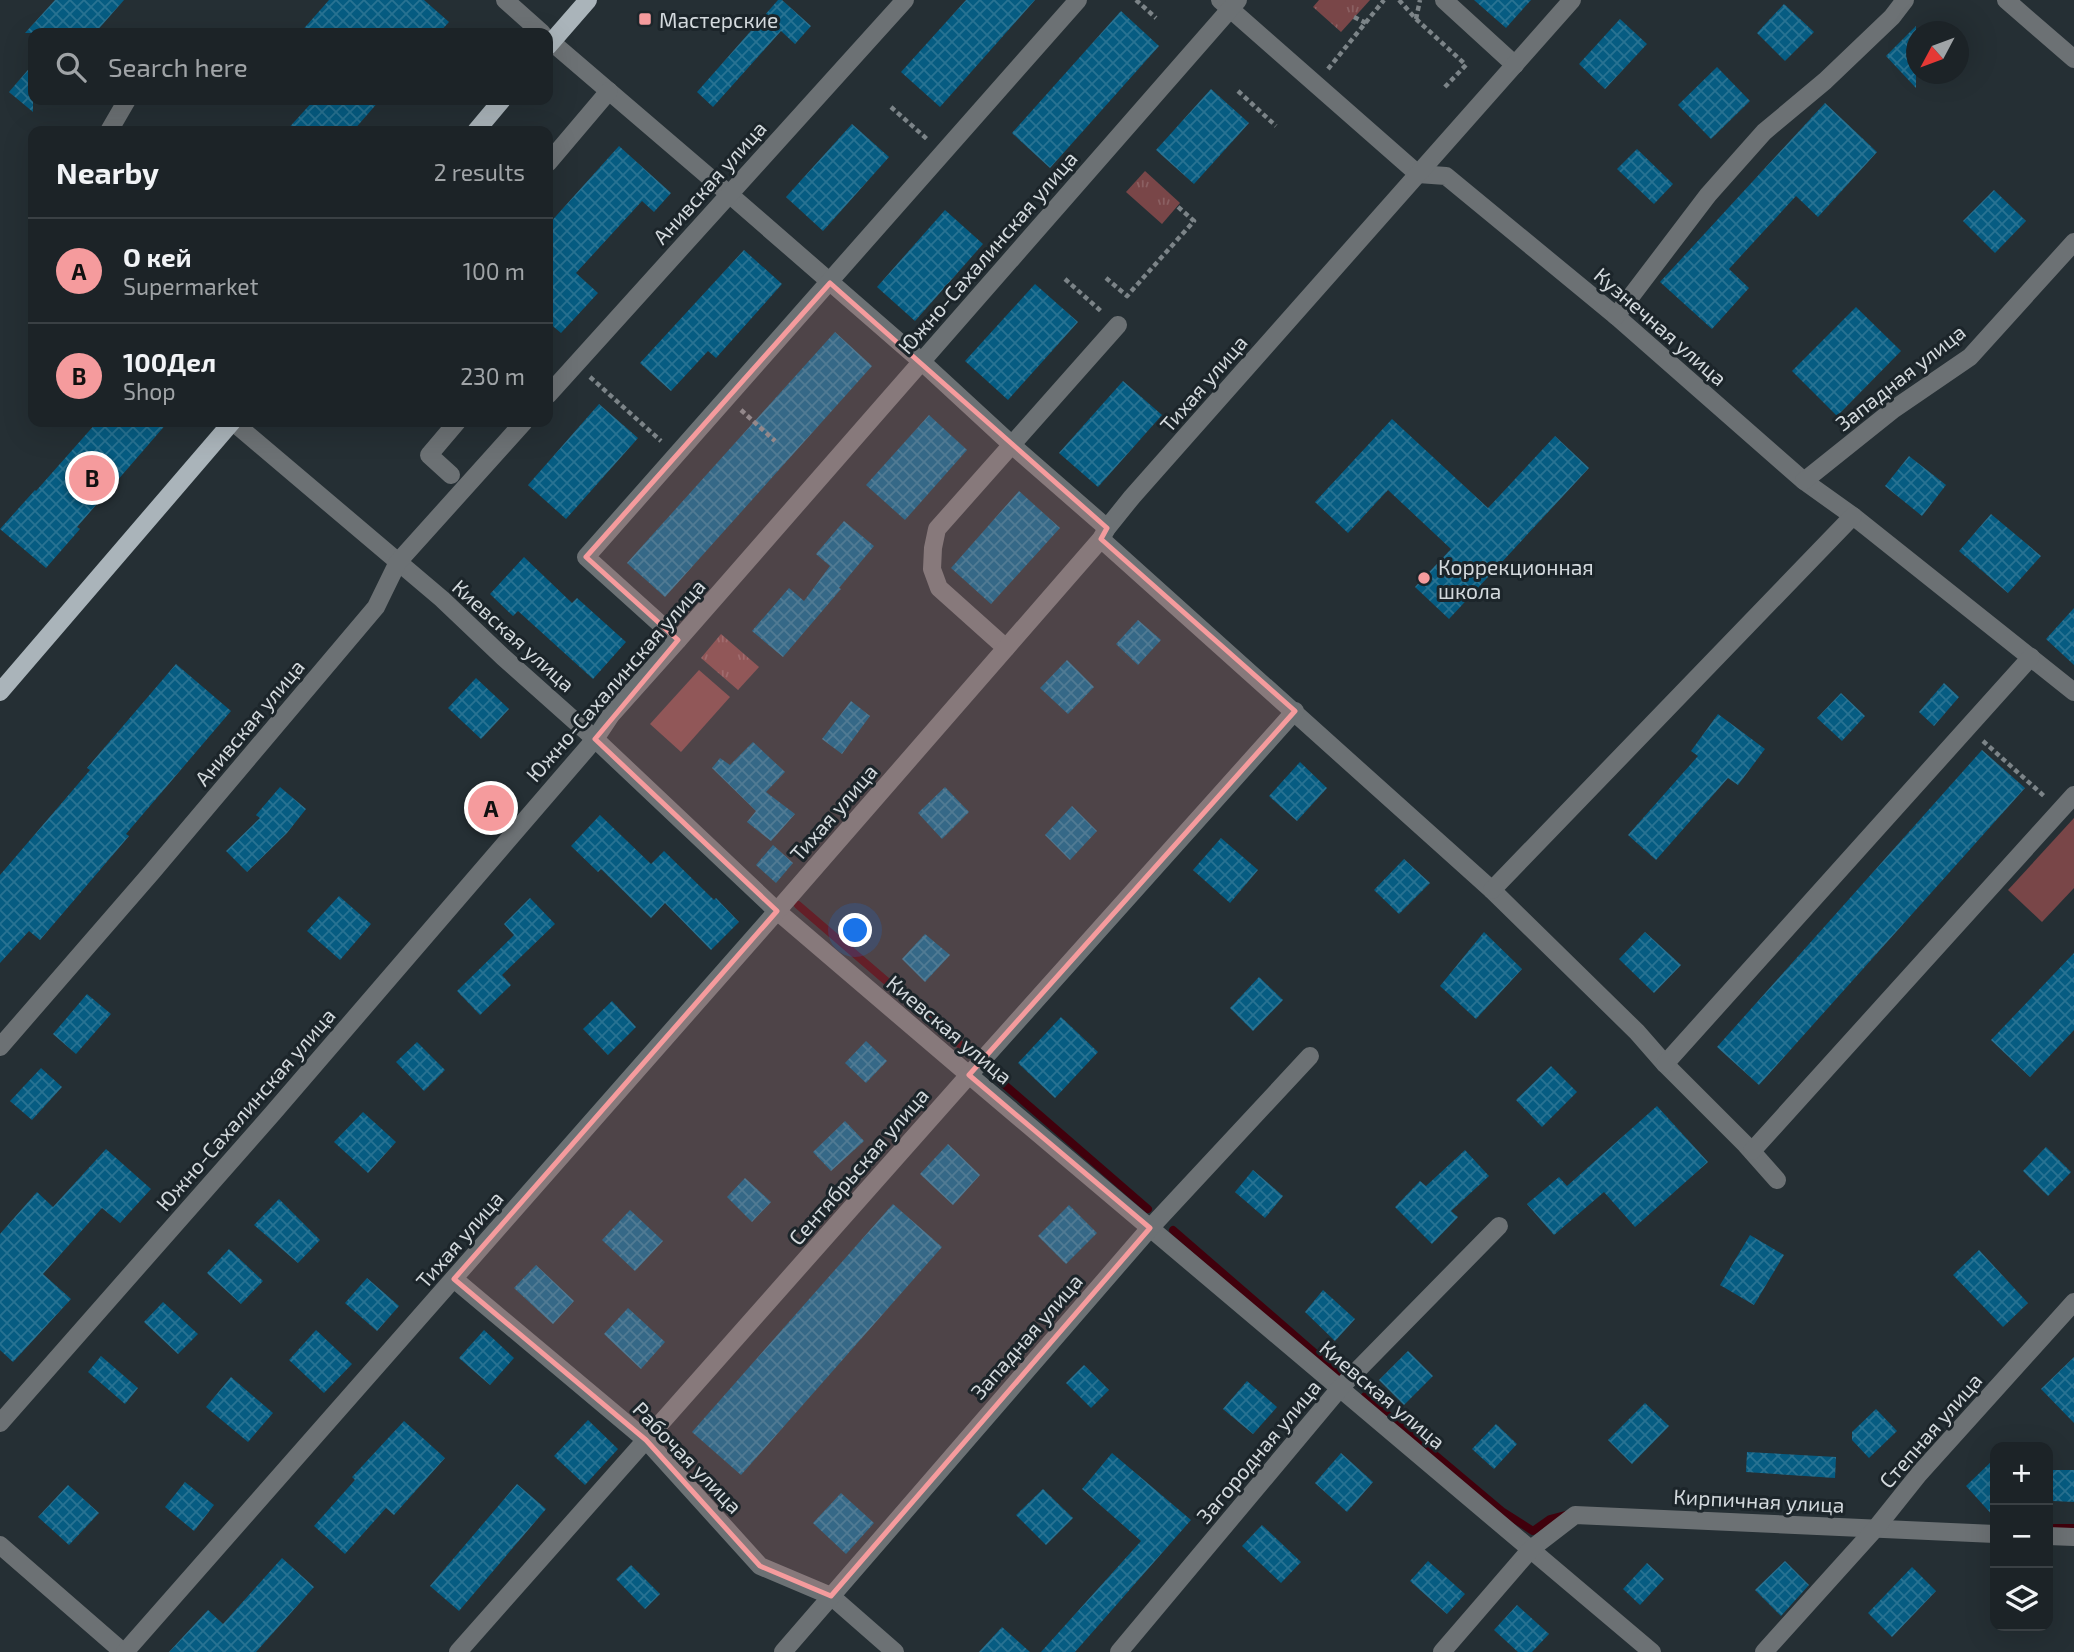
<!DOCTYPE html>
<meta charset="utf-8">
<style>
:root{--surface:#1c2327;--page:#252b2f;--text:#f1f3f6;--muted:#a0a4a7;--line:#3a4044;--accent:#f59b9d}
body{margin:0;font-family:"Exo 2",sans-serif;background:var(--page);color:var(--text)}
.controls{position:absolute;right:21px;bottom:21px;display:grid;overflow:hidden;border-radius:14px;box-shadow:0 7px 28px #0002}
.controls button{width:63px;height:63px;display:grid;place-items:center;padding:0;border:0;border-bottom:2px solid var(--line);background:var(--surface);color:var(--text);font:35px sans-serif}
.compass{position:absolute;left:1906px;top:21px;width:63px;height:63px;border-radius:50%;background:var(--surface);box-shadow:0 7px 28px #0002;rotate:229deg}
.you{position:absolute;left:856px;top:931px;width:24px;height:24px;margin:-18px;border:5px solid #fff;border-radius:50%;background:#1a73e8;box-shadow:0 0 0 10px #1a73e833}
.badge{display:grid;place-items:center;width:46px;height:46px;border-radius:50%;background:var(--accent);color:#111;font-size:23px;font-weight:700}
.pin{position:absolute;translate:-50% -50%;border:4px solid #fff;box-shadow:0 2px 7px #0006}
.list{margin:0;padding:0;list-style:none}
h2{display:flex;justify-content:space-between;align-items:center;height:91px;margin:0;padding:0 28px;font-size:30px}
h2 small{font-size:23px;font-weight:400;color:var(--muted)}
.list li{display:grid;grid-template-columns:46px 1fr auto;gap:21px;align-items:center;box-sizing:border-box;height:105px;padding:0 28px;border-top:2px solid var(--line)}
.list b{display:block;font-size:26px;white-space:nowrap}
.list p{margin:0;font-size:23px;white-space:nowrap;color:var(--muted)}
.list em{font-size:23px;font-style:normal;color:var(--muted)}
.icon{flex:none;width:38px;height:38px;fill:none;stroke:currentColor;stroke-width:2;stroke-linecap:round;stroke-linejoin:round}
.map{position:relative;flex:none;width:2074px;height:1652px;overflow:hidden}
.search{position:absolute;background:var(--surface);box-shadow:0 7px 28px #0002;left:28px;top:28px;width:525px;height:77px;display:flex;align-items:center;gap:18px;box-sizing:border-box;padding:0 24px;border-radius:14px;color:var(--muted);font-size:26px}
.panel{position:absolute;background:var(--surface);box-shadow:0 7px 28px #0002;left:28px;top:126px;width:525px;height:301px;border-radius:14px}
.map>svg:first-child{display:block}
.grass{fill:url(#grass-tufts)}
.pitch{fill:#794648}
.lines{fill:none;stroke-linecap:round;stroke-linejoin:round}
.stream{stroke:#40000c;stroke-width:8}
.building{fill:url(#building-cross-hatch)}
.path{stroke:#7c8488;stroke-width:4.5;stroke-dasharray:5 3.5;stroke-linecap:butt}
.minor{stroke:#6c7174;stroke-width:18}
.major{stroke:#aab4ba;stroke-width:18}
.marked{fill:#f59b9d;fill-opacity:0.2;stroke:#f59b9d;stroke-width:5;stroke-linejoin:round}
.poi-dot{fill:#f59b9d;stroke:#1c252a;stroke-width:2.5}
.labels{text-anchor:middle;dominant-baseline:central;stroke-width:6;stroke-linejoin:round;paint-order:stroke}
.poi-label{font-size:21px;fill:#d3d9dd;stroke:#1c252a;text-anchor:start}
.street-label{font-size:21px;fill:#d3d9dd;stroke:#1c252a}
</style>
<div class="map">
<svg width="2074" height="1652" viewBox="0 0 2074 1652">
<defs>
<pattern id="grass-tufts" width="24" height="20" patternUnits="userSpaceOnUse" patternTransform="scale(1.75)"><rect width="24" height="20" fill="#794648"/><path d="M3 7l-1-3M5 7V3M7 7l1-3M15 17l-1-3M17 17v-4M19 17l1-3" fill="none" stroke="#8b6062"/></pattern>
<pattern id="building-cross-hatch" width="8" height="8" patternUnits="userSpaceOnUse" patternTransform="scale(1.75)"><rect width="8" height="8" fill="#065c82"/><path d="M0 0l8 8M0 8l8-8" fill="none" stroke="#297393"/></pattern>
</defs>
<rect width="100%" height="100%" fill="#252f34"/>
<!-- grass -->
<g class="grass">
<path d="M1319,0h51l-29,32 -28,-25z"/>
<path d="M1145,171l35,32 -18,21 -36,-32z"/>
<path d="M721,634l38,33 -21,23 -37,-32z"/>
</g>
<!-- pitch -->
<g class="pitch">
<path d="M699,670l31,27 -49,55 -31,-28z"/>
<path d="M2074,818v70l-32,34 -34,-32z"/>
</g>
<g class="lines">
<!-- stream -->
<g class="stream">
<path d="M798,905l165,142"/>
<path d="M998,1079l150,130"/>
<path d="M1173,1230l166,144"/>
<path d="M1365,1396l138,116 30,19 17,-12 19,-5"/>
<path d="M2054,1528h20"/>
</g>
</g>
<!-- building -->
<g class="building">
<path d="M55,0h69l-29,33h-70z"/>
<path d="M329,0h95l25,22 -10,11h-139z"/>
<path d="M778,0h4l29,26 -16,18 -14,-13 -68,76 -16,-15z"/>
<path d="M966,0h69l-95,107 -39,-35z"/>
<path d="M1474,0h57l-25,28z"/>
<path d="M1784,4l30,28 -29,29 -28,-28z"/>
<path d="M1121,11l38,35 -109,122 -38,-35z"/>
<path d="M1620,19l27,25 -42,45 -26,-25z"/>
<path d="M1916,26v62l-30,-32z"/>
<path d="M33,64v48l-24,-20z"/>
<path d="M1717,67l33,34 -39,38 -33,-34z"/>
<path d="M1211,89l38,34 -55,61 -38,-34z"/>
<path d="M314,100h66l-27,31h-67z"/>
<path d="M1825,103l52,49 -59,65 -22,-21 -67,73 20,19 -37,41 -52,-47z"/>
<path d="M852,124l37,33 -66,74 -37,-34z"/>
<path d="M619,146l52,47 -17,19 -12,-11 -66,72 22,20 -37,40 -13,-11v-97z"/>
<path d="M1637,149l36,35 -19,20 -37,-35z"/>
<path d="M1994,190l32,31 -31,32 -32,-32z"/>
<path d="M945,210l38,34 -68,77 -38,-34z"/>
<path d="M744,250l38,34 -66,74 -8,-7 -37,40 -31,-28z"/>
<path d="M1035,284l43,38 -70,78 -43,-39z"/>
<path d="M1856,307l45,44 -64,65 -45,-45z"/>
<path d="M835,332l37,34 -207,231 -38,-34z"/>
<path d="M1123,381l39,34 -64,72 -39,-34z"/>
<path d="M599,404l39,34 -72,81 -38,-34z"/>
<path d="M929,415l38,35 -62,70 -39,-35z"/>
<path d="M1392,419l96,89 67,-72 34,32 -140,151 -34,-32 36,-38 -63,-59 -40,43 -33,-31z"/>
<path d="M97,422h71l-91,105 3,2 -34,39 -46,-39 35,-39 1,1z"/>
<path d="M1909,456l37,29 -24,31 -37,-30z"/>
<path d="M1019,491l41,37 -69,76 -40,-36z"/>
<path d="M1991,514l50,42 -33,37 -49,-42z"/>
<path d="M844,521l30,25 -35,42 2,1 -58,68 -31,-26 37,-43 15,13 26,-35 -14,-12z"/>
<path d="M524,557l48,46 5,-5 49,44 -33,37 -75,-68 -5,5 -23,-22z"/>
<path d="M2074,608v57l-28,-26z"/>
<path d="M1138,620l23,20 -23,25 -22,-21z"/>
<path d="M1067,660l27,27 -26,27 -28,-26z"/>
<path d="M176,664l55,47 -105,123 3,2 -89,104 -11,-9 -29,32v-88l90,-105 -3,-2z"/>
<path d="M476,678l33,31 -28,30 -33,-31z"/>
<path d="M1944,683l15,14 -25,29 -15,-14z"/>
<path d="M1841,693l24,23 -23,25 -25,-23z"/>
<path d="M851,701l19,15 -28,38 -20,-15z"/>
<path d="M1718,714l47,35 -27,36 -10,-7 -72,82 -28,-25 70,-79 -7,-5z"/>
<path d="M753,742l32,30 -19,20 29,22 -24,27 -24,-19 9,-11 -44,-43 8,-10 10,7z"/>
<path d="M1982,750l43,38 -266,297 -42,-38z"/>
<path d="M1300,762l27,26 -30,33 -28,-25z"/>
<path d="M280,787l26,22 -19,24 -40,39 -21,-21 34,-33 -4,-3z"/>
<path d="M945,787l24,25 -27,27 -24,-26z"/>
<path d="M1072,806l25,25 -27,29 -25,-25z"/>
<path d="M600,815l51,49 13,-13 50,49 2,-2 23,24 -28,28 -46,-47 -14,15 -50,-49 -3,3 -27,-26z"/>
<path d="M1221,838l37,32 -28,33 -37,-33z"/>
<path d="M773,845l20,18 -17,20 -20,-18z"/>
<path d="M1404,859l26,24 -31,31 -25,-24z"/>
<path d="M339,896l32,28 -31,36 -33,-29z"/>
<path d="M530,898l25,26 -53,51 9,10 -31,30 -23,-24 57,-56 -10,-11z"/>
<path d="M1484,932l38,37 -46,50 -36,-33z"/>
<path d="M1645,932l36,33 -27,28 -35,-34z"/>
<path d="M925,934l25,21 -25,27 -23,-23z"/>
<path d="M2074,953v77l-44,47 -39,-37z"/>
<path d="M1259,977l24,23 -30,31 -23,-23z"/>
<path d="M87,994l24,20 -35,40 -23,-20z"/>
<path d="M612,1001l24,26 -28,28 -25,-26z"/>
<path d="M1061,1017l37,35 -43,46 -37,-35z"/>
<path d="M866,1041l21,20 -21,22 -21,-20z"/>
<path d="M417,1042l28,28 -21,21 -28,-29z"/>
<path d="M1551,1066l26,26 -35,35 -26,-27z"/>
<path d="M41,1068l21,19 -30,33 -22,-19z"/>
<path d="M1657,1106l51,56 -73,65 -31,-35 -50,43 -27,-31 32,-27 8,9z"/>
<path d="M363,1112l33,30 -28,31 -34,-31z"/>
<path d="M845,1121l19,20 -33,30 -18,-19z"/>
<path d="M948,1144l32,31 -27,30 -33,-31z"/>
<path d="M2046,1147l25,25 -23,24 -25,-25z"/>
<path d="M106,1149l45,40 -31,34 -18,-15 -59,66 28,25 -58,63 -13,-12v-116l37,-42 16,15z"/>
<path d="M1465,1150l24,26 -38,35 7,6 -26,27 -37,-37 25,-26 6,5z"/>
<path d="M1253,1170l30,26 -18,22 -30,-26z"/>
<path d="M745,1178l26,24 -19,20 -25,-25z"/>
<path d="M279,1199l41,41 -22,23 -44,-38z"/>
<path d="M893,1204l49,43 -201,228 -49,-43z"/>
<path d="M1069,1205l28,28 -31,31 -28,-28z"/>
<path d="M630,1210l33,31 -28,30 -33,-31z"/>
<path d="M1750,1235l34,20 -30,50 -34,-20z"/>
<path d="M229,1249l34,32 -22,23 -34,-31z"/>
<path d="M1979,1250l49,53 -25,24 -50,-52z"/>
<path d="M536,1265l38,36 -21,23 -39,-36z"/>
<path d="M367,1278l32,28 -22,25 -32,-28z"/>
<path d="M1323,1290l32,29 -20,22 -30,-29z"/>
<path d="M163,1302l35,32 -20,20 -34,-32z"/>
<path d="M628,1308l37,34 -24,27 -37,-35z"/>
<path d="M316,1330l36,34 -28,29 -35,-33z"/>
<path d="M484,1330l30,28 -24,27 -31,-27z"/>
<path d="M1408,1351l25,25 -29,29 -25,-25z"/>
<path d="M101,1356l37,32 -13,16 -37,-32z"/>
<path d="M2074,1357v66l-33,-34z"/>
<path d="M1084,1365l25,25 -18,18 -25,-25z"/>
<path d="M231,1377l42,36 -25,29 -42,-35z"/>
<path d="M1247,1381l30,26 -24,27 -30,-25z"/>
<path d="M1645,1403l24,23 -37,38 -24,-24z"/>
<path d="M1876,1409l21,22 -28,27 -17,-18v-8z"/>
<path d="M588,1420l30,29 -33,36 -31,-29z"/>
<path d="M404,1421l41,37 -51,57 -8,-7 -41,46 -31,-28 41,-46 -3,-3z"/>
<path d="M1496,1424l21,20 -23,25 -22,-20z"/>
<path d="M1747,1452l89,5 -1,21 -89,-6z"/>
<path d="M1112,1453l79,67 -116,132h-34l100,-111 -59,-52z"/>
<path d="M1341,1453l32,29 -26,30 -32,-29z"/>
<path d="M1995,1458v60l-29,-32z"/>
<path d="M2053,1470h21v32l-21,-1z"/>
<path d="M185,1482l29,23 -20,26 -29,-24z"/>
<path d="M517,1484l29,25 -87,102 -29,-25z"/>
<path d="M68,1485l31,28 -30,32 -31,-28z"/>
<path d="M1043,1489l30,29 -27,27 -30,-30z"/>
<path d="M841,1493l33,30 -28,31 -33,-31z"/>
<path d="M1262,1525l39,37 -20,21 -39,-37z"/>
<path d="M282,1558l32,29 -58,65h-87l39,-42 15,14z"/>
<path d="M1428,1561l37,33 -18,20 -37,-33z"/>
<path d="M1785,1561l24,24 -28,31 -26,-26z"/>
<path d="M1647,1563l17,16 -24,26 -17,-16z"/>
<path d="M631,1565l29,29 -15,15 -29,-30z"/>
<path d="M1912,1567l24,24 -44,46 -24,-24z"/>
<path d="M1517,1605l32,29 -17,18h-14l-24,-22z"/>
<path d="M1002,1627l28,25h-51z"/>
</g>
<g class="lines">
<!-- path -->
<g class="path">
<path d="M1136,0l20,18"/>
<path d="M1399,0l17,19 50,46 -23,24"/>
<path d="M1354,17l12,6"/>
<path d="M1416,19l4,-19"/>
<path d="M1328,69l56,-69"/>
<path d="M1238,91l38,35"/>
<path d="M891,107l36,32"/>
<path d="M1106,278l21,18 67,-75 -17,-15"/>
<path d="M1065,279l37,33"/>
<path d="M590,377l71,64"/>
<path d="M741,410l34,31"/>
<path d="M1983,741l61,55"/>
</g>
<!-- minor -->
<g class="minor">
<path d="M505,0l37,33"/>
<path d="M1220,0l198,174 28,2 170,140 188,165 49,35 221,176"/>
<path d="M1444,0l71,65"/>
<path d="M2006,0l68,59"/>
<path d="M548,39l181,155 192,167 92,85 94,82"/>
<path d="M109,131l18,-31"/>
<path d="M548,163l61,-72"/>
<path d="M1616,316l92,-121 56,-63 61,-51 67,-64 13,-17"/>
<path d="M548,395l357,-395"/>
<path d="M233,422l209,177 61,58 92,82 182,172 192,164 683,577"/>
<path d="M451,475l-22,-20 28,-33"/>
<path d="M1804,481l90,-72 76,-52 104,-115"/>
<path d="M1101,539l391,351 145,142 28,32 81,81 31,35"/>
<path d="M678,640l-92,-83 492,-557"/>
<path d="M1006,648l-67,-60 -7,-19 1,-21 4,-19 181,-204"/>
<path d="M1492,890l361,-374"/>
<path d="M0,1047l152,-175 224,-265 22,-45 126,-140"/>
<path d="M1665,1064l366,-407"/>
<path d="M1752,1151l322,-356"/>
<path d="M454,1279l192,161 114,126 71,30 64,56"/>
<path d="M0,1423l273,-310 322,-374 16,-24 67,-75 560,-640"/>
<path d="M2048,1536l26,1"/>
<path d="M0,1545l123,107"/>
<path d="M125,1652l652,-741 324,-372 6,-11 25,-31 440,-497"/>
<path d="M458,1652l511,-577 326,-364"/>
<path d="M783,1652l367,-424 160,-172"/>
<path d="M1119,1652l221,-264 159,-162"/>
<path d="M1442,1652l89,-103 44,-34 420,19"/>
<path d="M1764,1652l111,-123 44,-55 155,-172"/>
</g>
<!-- major -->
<g class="major">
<path d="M548,46l40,-46"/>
<path d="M476,131l26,-31"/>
<path d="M0,692l232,-270"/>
</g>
</g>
<!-- marked area -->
<path class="marked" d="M830,283l277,245 -6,11 194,172 -326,364 181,153 -319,368 -71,-30 -114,-126 -192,-161 323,-368 -182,-172 83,-99 -92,-83z"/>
<!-- markers -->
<g class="poi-dot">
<rect x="638" y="12" width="14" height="14" rx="3.5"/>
<circle cx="1424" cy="578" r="7"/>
</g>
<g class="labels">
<!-- poi labels -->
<g class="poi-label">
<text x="659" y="19">Мастерские</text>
<text x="1438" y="566">Коррекционная<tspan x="1438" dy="24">школа</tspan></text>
</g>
<!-- street labels -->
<g class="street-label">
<text transform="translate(709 182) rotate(-48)">Анивская улица</text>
<text transform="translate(987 252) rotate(-49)">Южно-Сахалинская улица</text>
<text transform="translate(1661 326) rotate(41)">Кузнечная улица</text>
<text transform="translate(1900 377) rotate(-38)">Западная улица</text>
<text transform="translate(1203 383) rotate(-49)">Тихая улица</text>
<text transform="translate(514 635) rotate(42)">Киевская улица</text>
<text transform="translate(615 680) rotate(-49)">Южно-Сахалинская улица</text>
<text transform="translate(249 722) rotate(-50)">Анивская улица</text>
<text transform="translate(833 812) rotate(-49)">Тихая улица</text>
<text transform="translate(950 1029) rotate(40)">Киевская улица</text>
<text transform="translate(245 1109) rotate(-49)">Южно-Сахалинская улица</text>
<text transform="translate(858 1166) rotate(-49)">Сентябрьская улица</text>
<text transform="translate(459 1239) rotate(-49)">Тихая улица</text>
<text transform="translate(1026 1336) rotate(-49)">Западная улица</text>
<text transform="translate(1383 1394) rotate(40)">Киевская улица</text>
<text transform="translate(1930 1430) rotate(-49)">Степная улица</text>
<text transform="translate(1258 1451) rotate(-50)">Загородная улица</text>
<text transform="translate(688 1457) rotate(46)">Рабочая улица</text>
<text transform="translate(1759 1500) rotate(3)">Кирпичная улица</text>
</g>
</g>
</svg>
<div class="controls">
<button>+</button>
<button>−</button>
<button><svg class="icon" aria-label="layers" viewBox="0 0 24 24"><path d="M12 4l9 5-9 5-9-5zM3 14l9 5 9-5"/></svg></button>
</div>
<svg class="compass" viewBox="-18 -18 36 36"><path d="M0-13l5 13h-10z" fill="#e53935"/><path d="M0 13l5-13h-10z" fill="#a0a4a7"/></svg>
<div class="you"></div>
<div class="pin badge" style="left:491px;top:808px">A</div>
<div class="pin badge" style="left:92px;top:478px">B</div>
<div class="search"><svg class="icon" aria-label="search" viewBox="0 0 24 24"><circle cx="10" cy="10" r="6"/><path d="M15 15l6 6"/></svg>Search here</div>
<section class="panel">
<h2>Nearby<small>2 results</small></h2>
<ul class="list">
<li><span class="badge">A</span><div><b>О кей</b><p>Supermarket</p></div><em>100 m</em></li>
<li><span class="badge">B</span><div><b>100Дел</b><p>Shop</p></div><em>230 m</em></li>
</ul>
</section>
</div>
